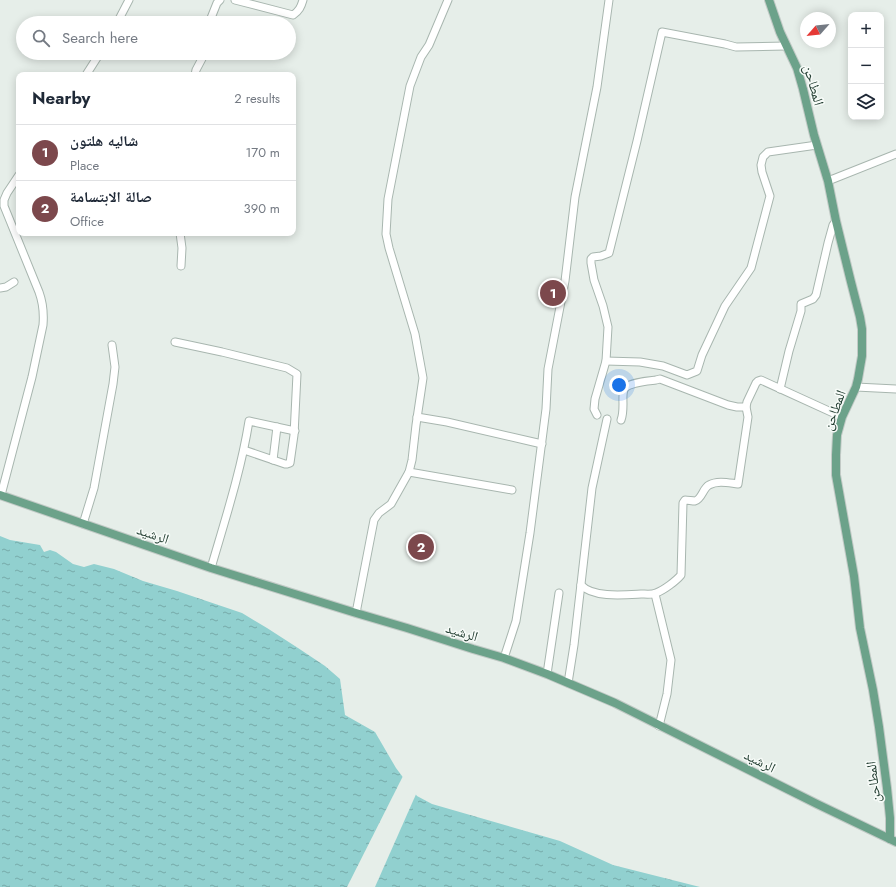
<!DOCTYPE html>
<meta charset="utf-8">
<style>
:root{--surface:#fff;--page:#f2f2f3;--text:#1f2937;--muted:#747a83;--line:#e0e1e3;--accent:#7c484c}
body{margin:0;font-family:Jost,"Noto Naskh Arabic",sans-serif;background:var(--page);color:var(--text)}
.controls{position:absolute;right:12px;top:12px;display:grid;overflow:hidden;border-radius:8px;box-shadow:0 2px 10px #0003}
.controls button{width:36px;height:36px;display:grid;place-items:center;padding:0;border:0;border-bottom:1px solid var(--line);background:var(--surface);color:var(--text);font:20px sans-serif}
.compass{position:absolute;left:800px;top:12px;width:36px;height:36px;border-radius:50%;background:var(--surface);box-shadow:0 2px 10px #0003;rotate:243deg}
.you{position:absolute;left:619px;top:385px;width:14px;height:14px;margin:-10px;border:3px solid #fff;border-radius:50%;background:#1a73e8;box-shadow:0 0 0 6px #1a73e833}
.badge{display:grid;place-items:center;width:26px;height:26px;border-radius:50%;background:var(--accent);color:#fff;font-size:13px;font-weight:700}
.pin{position:absolute;translate:-50% -50%;border:2px solid #fff;box-shadow:0 1px 4px #0006}
.list{margin:0;padding:0;list-style:none}
h2{display:flex;justify-content:space-between;align-items:center;height:52px;margin:0;padding:0 16px;font-size:17px}
h2 small{font-size:13px;font-weight:400;color:var(--muted)}
.list li{display:grid;grid-template-columns:26px 1fr auto;gap:12px;align-items:center;box-sizing:border-box;height:56px;padding:0 16px;border-top:1px solid var(--line)}
.list b{display:block;font-size:15px;white-space:nowrap}
.list p{margin:0;font-size:13px;white-space:nowrap;color:var(--muted)}
.list em{font-size:13px;font-style:normal;color:var(--muted)}
.icon{flex:none;width:22px;height:22px;fill:none;stroke:currentColor;stroke-width:2;stroke-linecap:round;stroke-linejoin:round}
.map{position:relative;flex:none;width:896px;height:887px;overflow:hidden}
.search{position:absolute;background:var(--surface);box-shadow:0 2px 10px #0003;left:16px;top:16px;width:280px;height:44px;display:flex;align-items:center;gap:10px;box-sizing:border-box;padding:0 14px;border-radius:22px;color:var(--muted);font-size:15px}
.panel{position:absolute;background:var(--surface);box-shadow:0 2px 10px #0003;left:16px;top:72px;width:280px;height:164px;border-radius:8px}
.map>svg:first-child{display:block}
.water{fill:url(#water-ripples)}
.pier{fill:#e6eee9}
.lines{fill:none;stroke-linecap:round;stroke-linejoin:round}
.minor-casing{stroke:#a8b6af;stroke-width:9}
.major-casing{stroke:#c2cac6;stroke-width:10}
.minor{stroke:#fff;stroke-width:7}
.major{stroke:#6ca28a;stroke-width:8}
.labels{text-anchor:middle;dominant-baseline:central;stroke-width:3;stroke-linejoin:round;paint-order:stroke}
.street-label{font-size:14px;fill:#254034;stroke:#f7fbf8}
</style>
<div class="map">
<svg width="896" height="887" viewBox="0 0 896 887">
<defs>
<pattern id="water-ripples" width="26" height="14" patternUnits="userSpaceOnUse"><rect width="26" height="14" fill="#91d0cf"/><path d="M2 4q2-2 4 0t4 0M15 11q2-2 4 0t4 0" fill="none" stroke="#76aaa9"/></pattern>
</defs>
<rect width="100%" height="100%" fill="#e6eee9"/>
<!-- water -->
<path class="water" d="M0,536l10,4 30,5 4,7 6,-2 6,2 17,12 11,3 10,-3 20,5 29,12 34,10 65,22 25,15 31,20 27,18 15,13 5,36 30,17 21,36 21,28 15,8 128,37 53,24 87,22h-700z"/>
<!-- pier -->
<path class="pier" d="M404,774l13,18 -42,95h-28z"/>
<g class="lines">
<!-- minor casing -->
<g class="minor-casing">
<g id="minor">
<path d="M235,0l58,15c6,-4 8,-8 10,-15"/>
<path d="M117,23l12,-23"/>
<path d="M209,23l8,-20 3,-3"/>
<path d="M86,75l14,-22"/>
<path d="M195,75l1,-5 9,-17"/>
<path d="M828,181l68,-27"/>
<path d="M180,233l2,15 -1,18"/>
<path d="M0,288l6,-1 8,-5"/>
<path d="M175,342l47,10 65,16 10,6 -3,61 -4,28 -3,1h-2l-41,-14"/>
<path d="M606,361l34,1 23,4 24,9 10,-4 5,-16 23,-49 26,-38 19,-72 -8,-24 -1,-7 2,-8 5,-5 49,-7"/>
<path d="M856,387l40,2"/>
<path d="M780,389l9,-38 12,-40v-7l12,-5 3,-4 12,-52 5,-18 3,-4"/>
<path d="M597,415l-3,-6 1,-10 11,-38 2,-34 -5,-21 -9,-26 -3,-17v-4l2,-2 8,-1 8,-3 28,-112 25,-109 63,12 11,3 50,-1"/>
<path d="M417,417l30,5 95,22"/>
<path d="M621,420c2,-5 2,-10 2,-16 0,-4 -1,-12 2,-16 6,-6 23,-7 31,-8l4,-1 68,26 9,2h9"/>
<path d="M273,460l4,-33"/>
<path d="M409,472l103,18"/>
<path d="M1,495l31,-118 11,-52c1,-12 0,-22 -4,-33l-35,-86v-6l3,-7 12,-18"/>
<path d="M83,524l11,-36 19,-104 2,-17 -3,-22"/>
<path d="M211,568c14,-48 30,-97 38,-147l46,10"/>
<path d="M581,585c12,13 43,10 60,9 4,0 11,1 15,-1 8,-3 20,-12 25,-18l2,-72 2,-3c3,0 7,1 10,1 7,-2 8,-13 14,-16 9,-5 20,-2 29,-1l10,-67 -2,-10 1,-5 9,-19 2,-2 3,-1 81,37"/>
<path d="M655,594l16,66 -4,34 -8,32"/>
<path d="M356,613l18,-93 5,-7 12,-9 18,-32 3,-12 4,-35 7,-47 -8,-44 -26,-86 -3,-14 2,-35 22,-113 11,-29 8,-12 19,-45"/>
<path d="M504,658l12,-37 14,-88 16,-124 2,-40 17,-88 10,-84 22,-110 12,-87"/>
<path d="M547,674l12,-81"/>
<path d="M568,683l6,-38 18,-157 15,-69"/>
</g>
</g>
<!-- major casing -->
<g class="major-casing">
<g id="major">
<path d="M769,0l11,32 17,36 6,21 11,46 14,46 8,40 15,61 9,35 2,12v27l-4,23 -2,8 -14,30 -5,18 -1,20v20l18,101 6,52 13,62 6,37 8,61 3,30v21"/>
<path d="M0,495l211,73 145,45 51,15 66,21 31,9 43,16 68,29 202,101 79,38"/>
</g>
</g>
<!-- minor -->
<use href="#minor" class="minor"/>
<!-- major -->
<use href="#major" class="major"/>
</g>
<g class="labels">
<!-- street labels -->
<g class="street-label">
<text transform="translate(814 85) rotate(74)">المطاحن</text>
<text transform="translate(834 410) rotate(-70)">المطاحن</text>
<text transform="translate(153 534) rotate(19)">الرشيد</text>
<text transform="translate(462 632) rotate(17)">الرشيد</text>
<text transform="translate(760 761) rotate(27)">الرشيد</text>
<text transform="translate(873 782) rotate(-97)">المطاحن</text>
</g>
</g>
</svg>
<div class="controls">
<button>+</button>
<button>−</button>
<button><svg class="icon" aria-label="layers" viewBox="0 0 24 24"><path d="M12 4l9 5-9 5-9-5zM3 14l9 5 9-5"/></svg></button>
</div>
<svg class="compass" viewBox="-18 -18 36 36"><path d="M0-13l5 13h-10z" fill="#e53935"/><path d="M0 13l5-13h-10z" fill="#747a83"/></svg>
<div class="you"></div>
<div class="pin badge" style="left:553px;top:293px">1</div>
<div class="pin badge" style="left:421px;top:547px">2</div>
<div class="search"><svg class="icon" aria-label="search" viewBox="0 0 24 24"><circle cx="10" cy="10" r="6"/><path d="M15 15l6 6"/></svg>Search here</div>
<section class="panel">
<h2>Nearby<small>2 results</small></h2>
<ul class="list">
<li><span class="badge">1</span><div><b>شاليه هلتون</b><p>Place</p></div><em>170 m</em></li>
<li><span class="badge">2</span><div><b>صالة الابتسامة</b><p>Office</p></div><em>390 m</em></li>
</ul>
</section>
</div>
